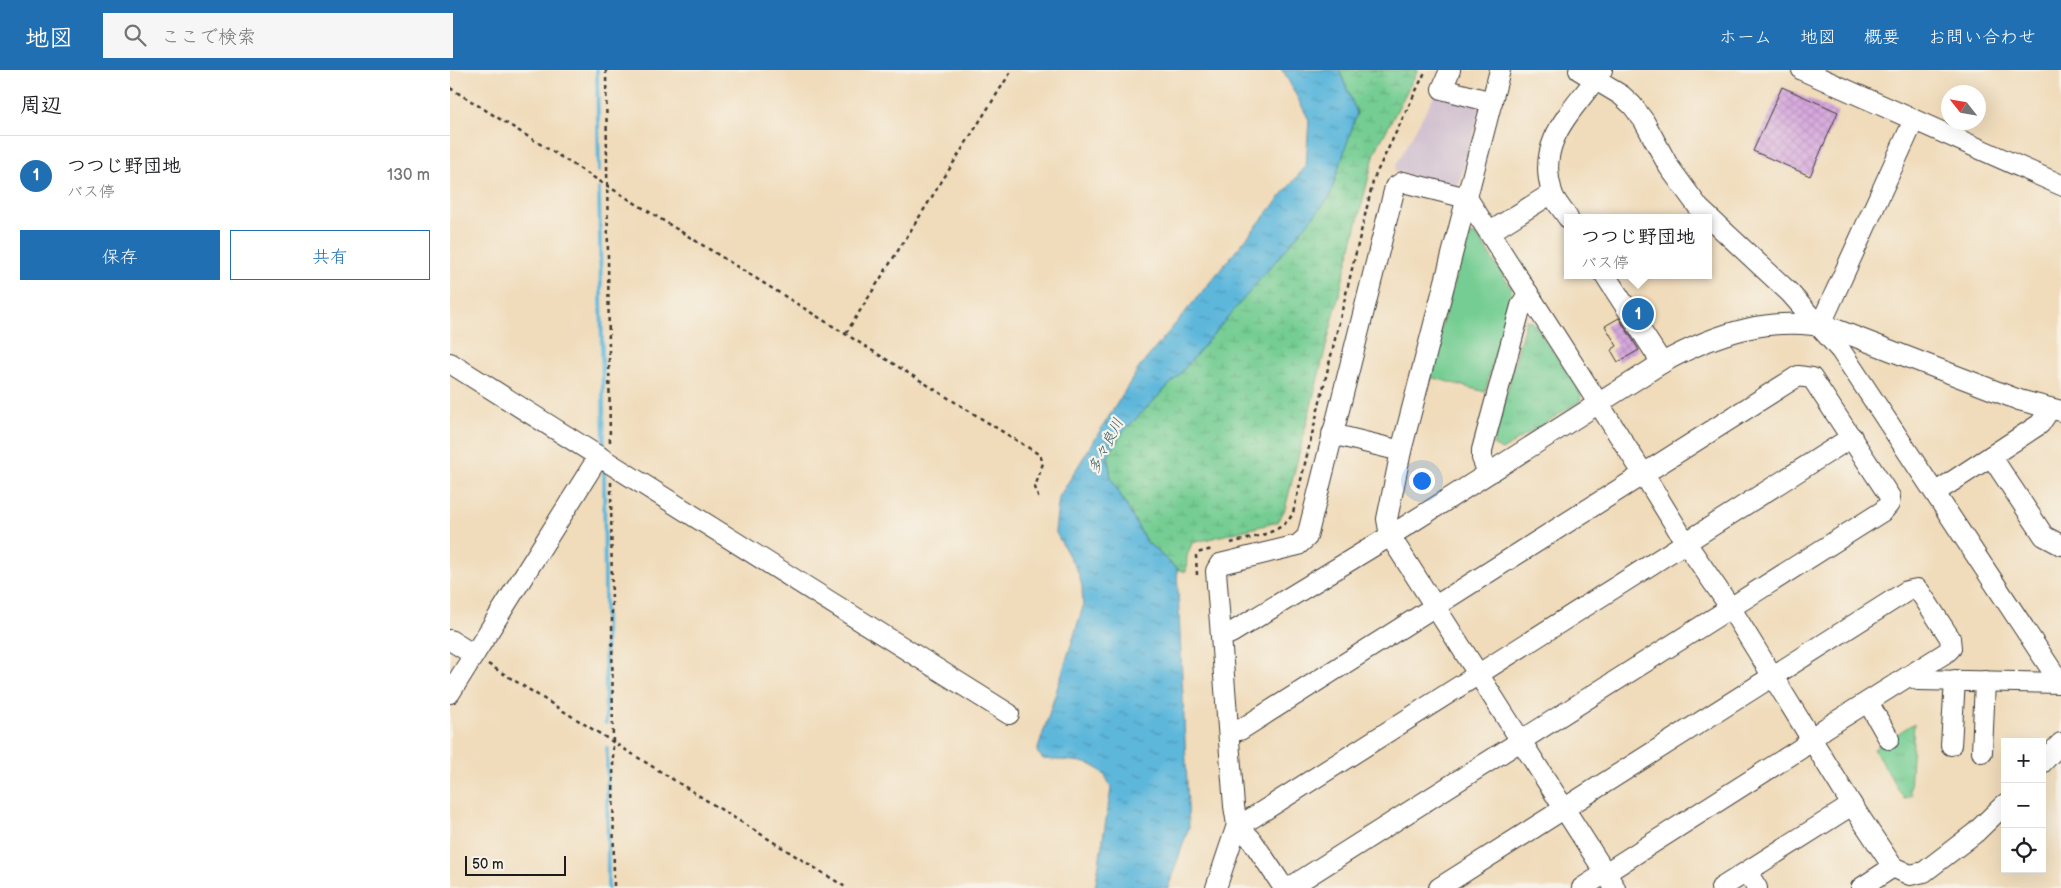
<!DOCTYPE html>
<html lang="ja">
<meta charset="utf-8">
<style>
:root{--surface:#fff;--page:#f6f6f6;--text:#202124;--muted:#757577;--line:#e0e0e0;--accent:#1f6fb2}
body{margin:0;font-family:"Balsamiq Sans","Klee One",sans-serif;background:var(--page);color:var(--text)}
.controls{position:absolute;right:15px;bottom:15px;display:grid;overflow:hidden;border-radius:0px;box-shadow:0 5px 20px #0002}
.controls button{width:45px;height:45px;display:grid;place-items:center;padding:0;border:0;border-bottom:1px solid var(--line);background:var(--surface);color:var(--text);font:25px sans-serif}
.compass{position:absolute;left:1491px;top:15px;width:45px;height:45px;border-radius:50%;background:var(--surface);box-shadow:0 5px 20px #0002;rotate:301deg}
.scale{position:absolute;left:15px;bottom:12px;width:101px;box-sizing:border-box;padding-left:5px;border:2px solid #1c1c1c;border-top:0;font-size:14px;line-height:18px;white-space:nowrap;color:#1c1c1c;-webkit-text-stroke:4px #f7f3e8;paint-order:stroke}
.you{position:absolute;left:971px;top:410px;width:18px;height:18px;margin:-12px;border:4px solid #fff;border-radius:50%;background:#1a73e8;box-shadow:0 0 0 8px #1a73e833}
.badge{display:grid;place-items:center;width:32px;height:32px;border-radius:50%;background:var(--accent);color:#fff;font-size:16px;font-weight:700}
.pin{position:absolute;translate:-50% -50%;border:2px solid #fff;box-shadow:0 1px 5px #0006}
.popup{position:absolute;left:1114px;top:144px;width:148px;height:65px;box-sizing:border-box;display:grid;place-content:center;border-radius:0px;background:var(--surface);filter:drop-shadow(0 1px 4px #0005);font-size:16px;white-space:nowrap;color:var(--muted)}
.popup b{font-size:19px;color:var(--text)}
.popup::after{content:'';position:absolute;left:50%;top:100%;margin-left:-10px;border:10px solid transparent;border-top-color:var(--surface)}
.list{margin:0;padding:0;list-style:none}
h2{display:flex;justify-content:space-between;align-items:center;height:65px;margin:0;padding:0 20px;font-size:21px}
h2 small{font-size:16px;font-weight:400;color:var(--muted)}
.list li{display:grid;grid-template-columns:32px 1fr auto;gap:15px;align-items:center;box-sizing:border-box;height:80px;padding:0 20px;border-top:1px solid var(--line)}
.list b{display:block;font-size:19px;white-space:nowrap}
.list p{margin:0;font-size:16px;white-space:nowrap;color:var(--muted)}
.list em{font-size:16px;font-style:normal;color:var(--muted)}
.actions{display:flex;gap:10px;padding:15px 20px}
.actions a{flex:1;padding:11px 0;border:1px solid var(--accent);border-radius:0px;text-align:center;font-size:18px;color:var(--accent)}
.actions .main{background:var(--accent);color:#fff}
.icon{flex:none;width:28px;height:28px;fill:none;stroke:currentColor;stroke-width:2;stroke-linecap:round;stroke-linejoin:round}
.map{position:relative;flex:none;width:1611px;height:818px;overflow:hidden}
header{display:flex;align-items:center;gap:30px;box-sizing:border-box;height:70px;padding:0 25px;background:var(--accent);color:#fff}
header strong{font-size:24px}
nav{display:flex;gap:28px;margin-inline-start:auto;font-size:18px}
.search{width:350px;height:45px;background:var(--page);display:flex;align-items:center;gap:12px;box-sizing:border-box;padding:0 18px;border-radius:0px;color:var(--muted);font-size:19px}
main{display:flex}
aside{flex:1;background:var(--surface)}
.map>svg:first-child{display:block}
.industrial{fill:#cfbdce}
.grass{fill:url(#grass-tufts);stroke:#487458}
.wetland{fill:url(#wetland-marsh);stroke:#487458}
.garden{fill:#75cd93;stroke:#487458}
.water{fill:url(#water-ripples);stroke:#3c6a7c}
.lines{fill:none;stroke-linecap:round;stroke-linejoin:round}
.stream{stroke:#5db7db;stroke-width:4}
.building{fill:url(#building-cross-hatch)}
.minor-casing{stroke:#3c3934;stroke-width:22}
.path{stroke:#3c3934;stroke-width:2.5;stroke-dasharray:4 4;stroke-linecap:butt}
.minor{stroke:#fff;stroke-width:20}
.labels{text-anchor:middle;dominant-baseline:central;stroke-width:4.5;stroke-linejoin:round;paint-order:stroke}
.water-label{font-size:15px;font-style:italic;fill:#365a68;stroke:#f7f3e8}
</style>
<header>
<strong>地図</strong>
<div class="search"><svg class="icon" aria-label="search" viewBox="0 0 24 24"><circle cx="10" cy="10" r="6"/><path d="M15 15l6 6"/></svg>ここで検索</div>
<nav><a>ホーム</a><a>地図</a><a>概要</a><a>お問い合わせ</a></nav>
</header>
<main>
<aside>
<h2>周辺<small></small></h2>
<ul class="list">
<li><span class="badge">1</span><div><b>つつじ野団地</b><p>バス停</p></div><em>130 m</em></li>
</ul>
<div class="actions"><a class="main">保存</a><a>共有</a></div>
</aside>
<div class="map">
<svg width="1611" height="818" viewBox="0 0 1611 818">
<defs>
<pattern id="grass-tufts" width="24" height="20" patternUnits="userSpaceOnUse" patternTransform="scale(1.25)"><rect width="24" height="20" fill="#75cd93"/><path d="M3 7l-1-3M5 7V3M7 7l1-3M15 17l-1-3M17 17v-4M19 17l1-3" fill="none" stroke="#65af7e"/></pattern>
<pattern id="wetland-marsh" width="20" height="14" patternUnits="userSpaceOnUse" patternTransform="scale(1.25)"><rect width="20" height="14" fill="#75cd93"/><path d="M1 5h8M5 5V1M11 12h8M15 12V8" fill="none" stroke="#65af7e"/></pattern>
<pattern id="water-ripples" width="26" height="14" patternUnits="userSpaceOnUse" patternTransform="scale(1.25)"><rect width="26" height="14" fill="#5db7db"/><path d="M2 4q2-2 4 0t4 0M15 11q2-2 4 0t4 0" fill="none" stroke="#4c94b1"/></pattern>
<pattern id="building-cross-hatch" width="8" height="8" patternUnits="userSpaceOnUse" patternTransform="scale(1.25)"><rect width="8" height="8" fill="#d6a7dd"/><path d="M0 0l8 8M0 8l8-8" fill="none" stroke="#b78fbd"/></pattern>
</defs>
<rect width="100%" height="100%" fill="#f7f3e8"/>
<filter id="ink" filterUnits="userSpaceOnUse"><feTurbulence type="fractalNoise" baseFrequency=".02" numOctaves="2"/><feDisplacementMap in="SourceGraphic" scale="10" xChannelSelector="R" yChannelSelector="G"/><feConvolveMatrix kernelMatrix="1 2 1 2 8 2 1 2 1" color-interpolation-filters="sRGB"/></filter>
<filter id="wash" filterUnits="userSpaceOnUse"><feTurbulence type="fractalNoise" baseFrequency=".0096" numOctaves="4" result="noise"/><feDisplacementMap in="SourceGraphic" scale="20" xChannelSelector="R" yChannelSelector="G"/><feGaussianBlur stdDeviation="1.12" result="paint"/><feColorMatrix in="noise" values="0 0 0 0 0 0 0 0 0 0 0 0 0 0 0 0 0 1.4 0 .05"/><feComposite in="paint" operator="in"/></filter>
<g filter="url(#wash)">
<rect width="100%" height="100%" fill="#f0dbba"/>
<!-- industrial -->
<path class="industrial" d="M985,24l41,10 4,6 -21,74 -8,4 -56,-17 1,-6z"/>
<!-- grass -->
<g class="grass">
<path d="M1076,250l7,2 48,71 -1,8 -78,49 -9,-5z"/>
<path d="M1464,653l-4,68 2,4 -8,4 -30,-50z"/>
</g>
<!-- wetland -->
<path class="wetland" d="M889,0h79l-43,82 -90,357 -7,13 -86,21 -5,13 -1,16 -9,-3 -31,-28 -35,-63 -3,-21 13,-23 58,-59 178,-261z"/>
<!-- garden -->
<path class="garden" d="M1021,164l6,2 35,53 -27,103 -58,-16 40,-139z"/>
<!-- water -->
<path class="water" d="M831,0h58l18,43 -28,85 -150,177 -58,59 -13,23 3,21 35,63 31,28 12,258 -21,61h-73l16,-99c-9,-33 -40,-27 -68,-30l-6,-7 46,-145 -1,-21 -4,-14 -23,-41 4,-34 80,-129 167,-202 3,-46 -25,-48z"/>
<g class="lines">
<!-- stream -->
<g class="stream">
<path d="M147,0l2,101"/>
<path d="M149,119l5,259"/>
<path d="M154,399l2,254"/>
<path d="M157,678l1,140"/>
</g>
</g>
<g id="blocks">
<!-- building -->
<g class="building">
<path d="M1332,17l56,25 -28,64 -57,-25z"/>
<path d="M1169,248l20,32 -21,12 -7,-12 6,-4 -12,-20z"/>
</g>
</g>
</g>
<g filter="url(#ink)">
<use href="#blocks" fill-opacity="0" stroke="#3c3934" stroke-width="1"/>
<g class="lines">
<!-- minor casing -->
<g class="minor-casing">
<g id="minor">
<path d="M1000,0l-8,19 50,13"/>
<path d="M1050,0l-99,381 -14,68 3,17 225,352"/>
<path d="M1129,0l42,25 11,10 12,16 25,46 30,41 91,85 51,58 212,321 8,9"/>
<path d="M1352,0l259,115"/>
<path d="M1118,148c-5,-8 -14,-17 -16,-26 -17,-53 24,-83 50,-122"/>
<path d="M1040,162l62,-39"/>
<path d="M1155,205l57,88"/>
<path d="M1370,256l94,-206"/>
<path d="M0,293l559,351"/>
<path d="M882,364l69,17"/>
<path d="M1541,386l53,80 17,9"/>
<path d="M1038,403l-6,-15v-8l39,-144 7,-13"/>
<path d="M1486,422l104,-68 10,-15"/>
<path d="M772,566l9,-3 159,-97 272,-173c54,-30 111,-49 173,-34l184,71 42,11"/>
<path d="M0,570l24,15"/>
<path d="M1461,606l7,4 143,3"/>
<path d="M0,623l149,-237"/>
<path d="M1418,632l21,37"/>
<path d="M779,662l11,-2 558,-354 14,2 78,119 -1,7 -6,7 -594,377"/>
<path d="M1501,675l4,-65"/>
<path d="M1532,682l3,-71"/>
<path d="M1592,693l19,-20"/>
<path d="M1297,802l10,16"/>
<path d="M766,818l21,-63 -3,-19 -18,-235 4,-7 78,-19 9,-8 88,-350 8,-5 64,16 176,275 43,70 44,64 122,198 41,62 17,8 14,-3 51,-39 30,-29"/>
<path d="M834,818l-33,-49 -14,-14 15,-7 600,-381"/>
<path d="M989,818l468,-297 10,-2 3,3 30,46 1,10 -4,4 -123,77 -24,20 -218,139"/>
<path d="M1271,818l131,-83"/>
<path d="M1411,818l32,-21"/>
</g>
</g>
<!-- path -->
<g class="path">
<path d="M156,0l4,374"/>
<path d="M0,18l590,367 3,8 -8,24 4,13"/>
<path d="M396,263l166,-263"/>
<path d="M161,412l3,406"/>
<path d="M781,473c21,-6 52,-9 62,-30l81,-335 52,-108"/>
<path d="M747,505l-1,-19 1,-3 15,-4"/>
<path d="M38,594l359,224"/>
</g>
<!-- minor -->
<use href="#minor" class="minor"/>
</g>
</g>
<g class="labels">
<!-- water labels -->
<g class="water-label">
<text transform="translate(656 376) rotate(-63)">多々良川</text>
</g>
</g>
</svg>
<div class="controls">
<button>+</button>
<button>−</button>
<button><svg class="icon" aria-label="locate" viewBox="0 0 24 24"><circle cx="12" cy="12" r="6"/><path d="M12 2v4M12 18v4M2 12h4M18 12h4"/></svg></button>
</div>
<svg class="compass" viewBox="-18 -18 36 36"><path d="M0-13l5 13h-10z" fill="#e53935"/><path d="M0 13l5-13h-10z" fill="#757577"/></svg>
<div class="scale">50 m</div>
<div class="you"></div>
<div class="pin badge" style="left:1188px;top:244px">1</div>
<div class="popup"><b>つつじ野団地</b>バス停</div>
</div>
</main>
